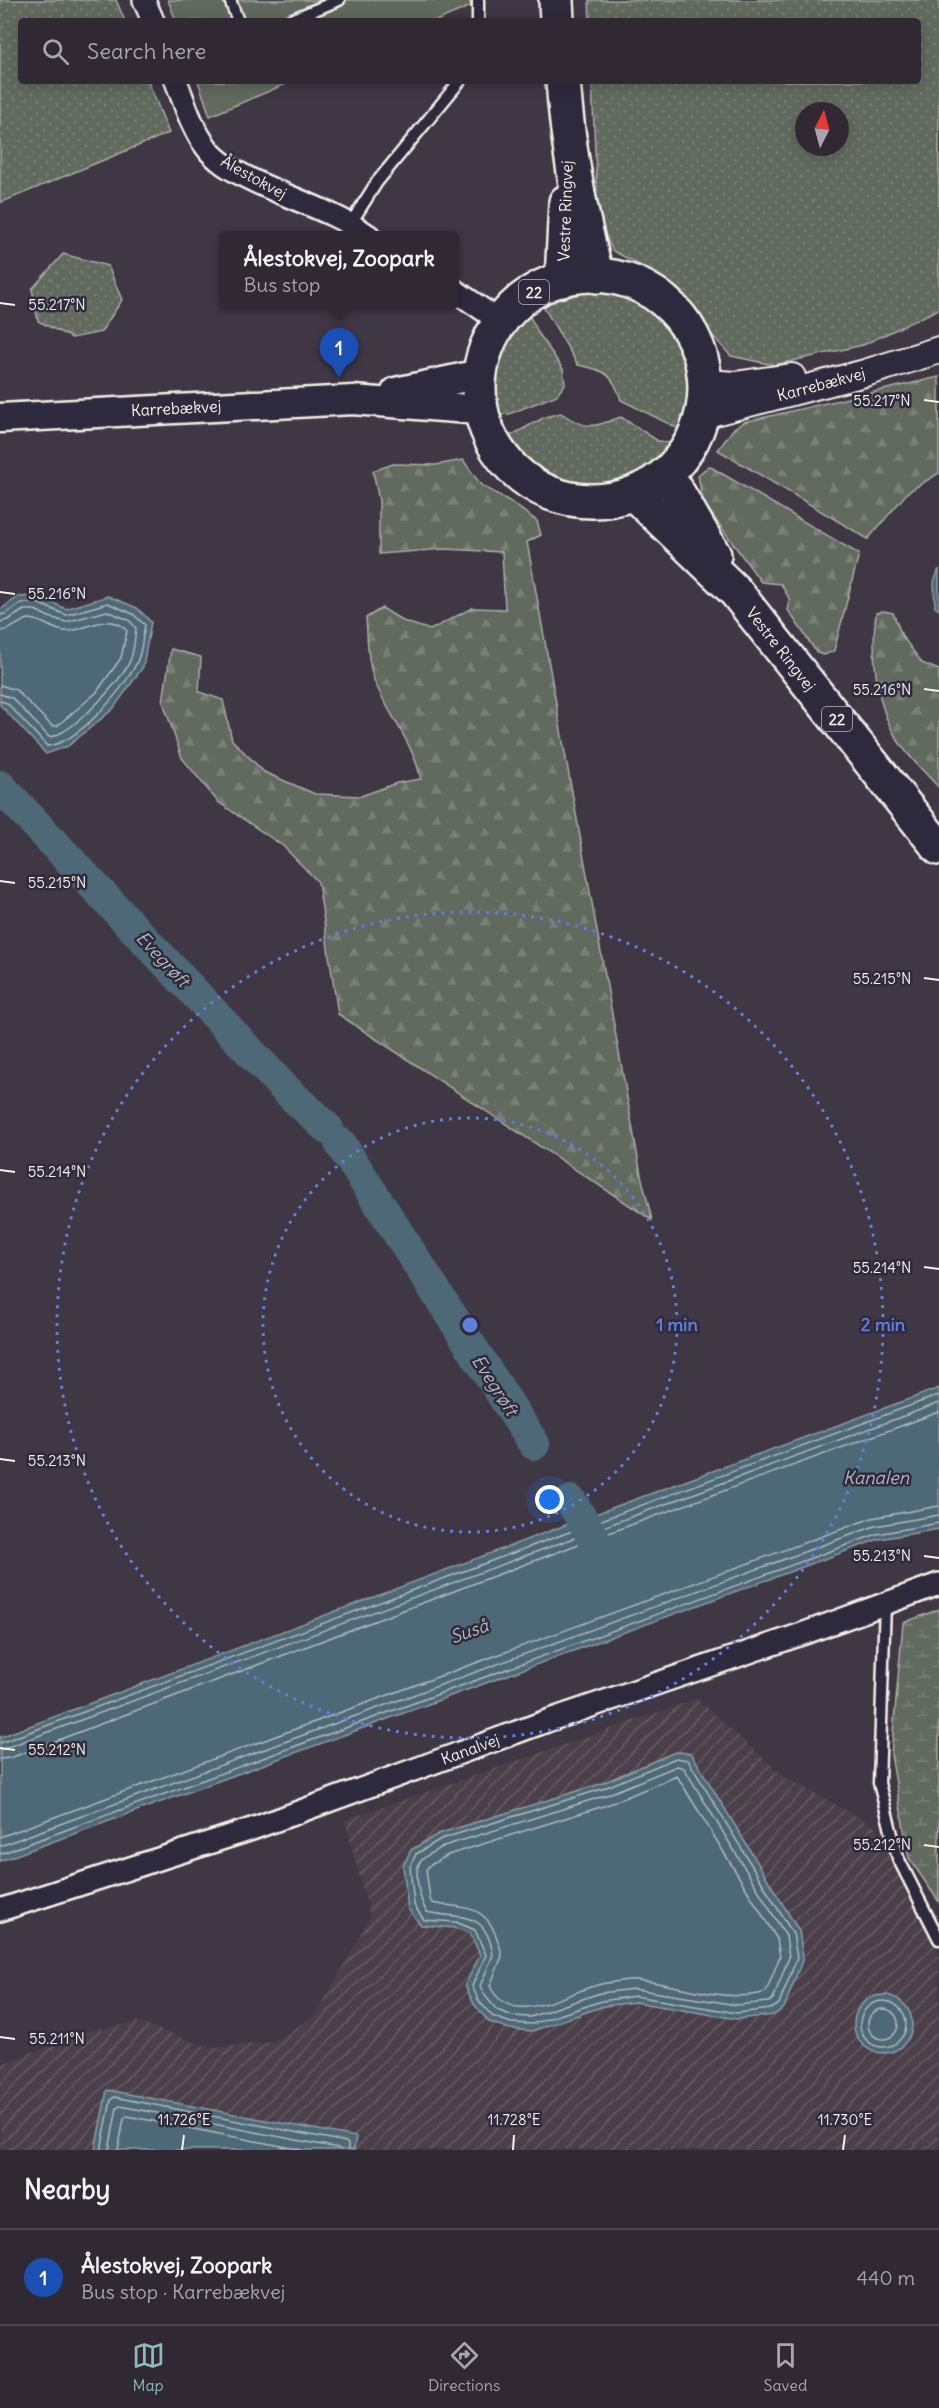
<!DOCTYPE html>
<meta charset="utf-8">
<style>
:root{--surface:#302934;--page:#38313c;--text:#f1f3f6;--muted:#a8a6ac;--line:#4b454f;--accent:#8bbbb9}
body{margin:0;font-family:Delius,sans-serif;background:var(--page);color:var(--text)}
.compass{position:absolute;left:795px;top:102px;width:54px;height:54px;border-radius:50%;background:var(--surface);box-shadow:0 3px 15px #0003;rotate:6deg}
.you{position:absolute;left:550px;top:1500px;width:21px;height:21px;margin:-15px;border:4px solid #fff;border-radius:50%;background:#1a73e8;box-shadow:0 0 0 9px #1a73e833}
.badge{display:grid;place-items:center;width:39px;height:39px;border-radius:50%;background:var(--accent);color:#fff;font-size:20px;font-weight:700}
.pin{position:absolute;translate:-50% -50px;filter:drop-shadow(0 2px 3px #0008)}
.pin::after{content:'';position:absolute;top:32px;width:21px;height:18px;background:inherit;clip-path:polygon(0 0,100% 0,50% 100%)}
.popup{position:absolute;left:219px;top:231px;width:240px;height:78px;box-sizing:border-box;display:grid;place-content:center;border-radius:6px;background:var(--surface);filter:drop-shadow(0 2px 4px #0005);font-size:20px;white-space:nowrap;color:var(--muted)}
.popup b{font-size:22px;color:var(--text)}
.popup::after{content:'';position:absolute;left:50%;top:100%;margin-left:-12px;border:12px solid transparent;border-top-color:var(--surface)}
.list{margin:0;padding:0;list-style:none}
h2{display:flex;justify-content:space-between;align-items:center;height:78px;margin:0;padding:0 24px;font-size:26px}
h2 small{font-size:20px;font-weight:400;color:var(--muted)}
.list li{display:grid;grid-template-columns:39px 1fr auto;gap:18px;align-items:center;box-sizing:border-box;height:96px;padding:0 24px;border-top:2px solid var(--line)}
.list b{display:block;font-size:22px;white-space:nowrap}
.list p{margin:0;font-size:20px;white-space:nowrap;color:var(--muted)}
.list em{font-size:20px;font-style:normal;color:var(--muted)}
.icon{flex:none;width:33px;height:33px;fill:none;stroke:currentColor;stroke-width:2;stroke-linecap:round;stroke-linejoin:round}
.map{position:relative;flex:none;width:939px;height:2150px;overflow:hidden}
.search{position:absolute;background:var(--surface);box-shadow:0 3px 15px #0003;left:18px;right:18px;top:18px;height:66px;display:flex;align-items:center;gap:15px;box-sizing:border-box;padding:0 21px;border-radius:6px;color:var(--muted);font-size:22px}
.sheet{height:174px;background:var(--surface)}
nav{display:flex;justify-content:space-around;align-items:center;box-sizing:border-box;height:84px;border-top:2px solid var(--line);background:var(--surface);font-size:16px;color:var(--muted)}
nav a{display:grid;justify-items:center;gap:3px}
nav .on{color:var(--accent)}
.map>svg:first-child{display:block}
.industrial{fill:url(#industrial-furrows)}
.grass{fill:url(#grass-dots);stroke:#abaea4;stroke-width:1.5;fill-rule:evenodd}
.forest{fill:url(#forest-firs);stroke:#abaea4;stroke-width:1.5}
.wetland{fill:url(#wetland-marsh);stroke:#abaea4;stroke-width:1.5}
.garden{fill:#626b5f;stroke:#abaea4;stroke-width:1.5}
.water{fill:#4e6777;stroke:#909ea4;stroke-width:1.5}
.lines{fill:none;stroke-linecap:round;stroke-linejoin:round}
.shore{stroke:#b2babb;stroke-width:1.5}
.river{stroke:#4e6777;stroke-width:32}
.service-casing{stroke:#f4f1e8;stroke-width:15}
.minor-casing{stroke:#f4f1e8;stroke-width:26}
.tertiary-casing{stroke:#f4f1e8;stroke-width:30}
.secondary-casing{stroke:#f4f1e8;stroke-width:33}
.primary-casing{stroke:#f4f1e8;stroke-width:38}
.service{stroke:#2f2a3d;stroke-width:10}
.minor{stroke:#2f2a3d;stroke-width:21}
.tertiary{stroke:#2f2a3d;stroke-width:26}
.secondary{stroke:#2f2a3d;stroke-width:28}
.primary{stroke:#2f2a3d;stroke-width:33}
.ticks{fill:none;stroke:#f4f1e8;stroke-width:2}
.ring{fill:none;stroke:#5e7fdd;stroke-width:3;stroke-dasharray:3 6}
.labels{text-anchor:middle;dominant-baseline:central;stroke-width:5;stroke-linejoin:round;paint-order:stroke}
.shield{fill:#2f2a3d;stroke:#b9b5b5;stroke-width:1.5}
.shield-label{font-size:15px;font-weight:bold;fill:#f4f1e8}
.street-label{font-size:16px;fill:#f4f1e8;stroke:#2f2a3d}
.water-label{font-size:18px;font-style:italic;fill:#b2babb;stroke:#2f2a3d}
.ticks-label{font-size:15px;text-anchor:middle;fill:#f4f1e8;stroke:#2f2a3d;stroke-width:5;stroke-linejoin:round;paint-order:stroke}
.centre{fill:#5e7fdd;stroke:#2f2a3d;stroke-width:3}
.ring-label{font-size:18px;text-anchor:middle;font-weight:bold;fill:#5e7fdd;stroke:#2f2a3d;stroke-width:5;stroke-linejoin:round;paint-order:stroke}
</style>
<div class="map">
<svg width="939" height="2150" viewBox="0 0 939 2150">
<defs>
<pattern id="industrial-furrows" width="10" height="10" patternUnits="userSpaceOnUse" patternTransform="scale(1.5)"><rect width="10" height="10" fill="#4c404a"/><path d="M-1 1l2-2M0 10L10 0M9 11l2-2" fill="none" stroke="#665c64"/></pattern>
<pattern id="grass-dots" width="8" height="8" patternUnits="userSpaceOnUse" patternTransform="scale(1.5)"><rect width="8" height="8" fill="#626b5f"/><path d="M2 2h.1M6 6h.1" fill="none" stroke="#798176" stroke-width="1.8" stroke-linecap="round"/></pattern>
<pattern id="forest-firs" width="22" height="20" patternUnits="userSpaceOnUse" patternTransform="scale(1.5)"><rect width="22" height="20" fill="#626b5f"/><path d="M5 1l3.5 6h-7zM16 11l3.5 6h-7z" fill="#798176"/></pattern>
<pattern id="wetland-marsh" width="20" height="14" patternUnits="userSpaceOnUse" patternTransform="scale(1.5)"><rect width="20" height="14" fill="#626b5f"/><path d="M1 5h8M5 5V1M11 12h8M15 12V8" fill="none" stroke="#798176"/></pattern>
</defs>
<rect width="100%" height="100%" fill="#403745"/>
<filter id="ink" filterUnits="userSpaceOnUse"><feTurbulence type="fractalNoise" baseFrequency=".0167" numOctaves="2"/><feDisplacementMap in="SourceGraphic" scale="12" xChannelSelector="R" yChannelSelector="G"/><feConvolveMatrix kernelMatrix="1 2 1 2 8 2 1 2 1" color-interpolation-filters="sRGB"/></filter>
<g filter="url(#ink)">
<!-- industrial -->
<path class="industrial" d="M697,1699l86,77 95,52 61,126v196h-939v-85l87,-34 51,-9 73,26 62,-6 44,-28 53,-97 -25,-97z"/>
<!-- grass -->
<g class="grass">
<path d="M0,0h116l9,21h-104v60h127l21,52 -169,70z"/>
<path d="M589,0h350v309l-76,36 -89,20 -43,-9 -74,-82 -44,-23 -15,-30 -6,-140h326v-60h-328zM804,111h36v36h-36z"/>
<path d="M63,254l45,12 14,34 -21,32 -29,6 -34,-17 -6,-32z"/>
<path d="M592,289c76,5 116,70 89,141l-60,-30c-8,-26 -16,-30 -43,-35l-35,-59c9,-15 34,-16 49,-17z"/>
<path d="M528,313l11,21 24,35 2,15 -8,11 -48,19 -11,1c-10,-37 1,-76 30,-102z"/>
<path d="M561,413c27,18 31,14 60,4l37,24 15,3c-48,58 -122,54 -165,-7l37,-20z"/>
</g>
<!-- forest -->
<g class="forest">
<path d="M939,377v96l-31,19 -40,47 -150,-89 16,-22 10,-6z"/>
<path d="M463,460l18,25 28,16 28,20 4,14 -14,7 114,633 11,45 -314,-206 -20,-132 -35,-36 -65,-44 -36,-44 -19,-56 8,-53 30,8 -2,35 24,8 9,40 32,32 51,22 46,2 36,-13 24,-4c-8,-35 -29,-60 -44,-92 -10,-20 -9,-47 -11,-69l16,-10 21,13 27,9 42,-22 33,1 -3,-57 -57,-3 -66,5v-53l-6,-30 20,-7 43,1z"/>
<path d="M709,466l150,88 -25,97 -10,4 -7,-2 -29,-43 2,-10 -9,-16 -20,-2 -56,-77 -4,-13 -3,-17z"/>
<path d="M883,611l10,2 9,23 20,27 17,7v118c-14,-16 -31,-31 -42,-49 -22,-35 -26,-86 -21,-126z"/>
</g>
<!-- wetland -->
<path class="wetland" d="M939,1609v293l-30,-44 -18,-103 12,-132z"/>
<!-- garden -->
<g class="garden">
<path d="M168,0h301l2,6 -35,15h-260z"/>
<path d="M198,81h95l-83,35z"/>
</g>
<!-- water -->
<g class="water">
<path d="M939,569v41l-4,-3 -1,-25z"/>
<path d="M38,596l28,13 42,-13 29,12 14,14 -8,45 -30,42 -45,37 -22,8 -46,-49v-95l18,-13z"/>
<path d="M939,1388v141l-60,10 -879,322v-124l579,-217z"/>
<path d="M675,1752l16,1 108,178 4,27 -19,50 -10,7 -37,4 -102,-17 -31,4 -72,25 -22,-2 -21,-7 -15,-18 -9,-19 15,-30 -10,-22 -15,-5 -34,-3 -13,-16 -5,-43 8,-16 27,-16 162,-50z"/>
<circle cx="883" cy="2024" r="29"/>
<path d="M107,2090l249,47 -2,13h-259z"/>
</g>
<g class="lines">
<!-- shore -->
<g class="shore">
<path d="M0,615l5,-1 16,-11h16l29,12 42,-12 25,11 12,11c-3,13 -3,30 -10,41 -14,26 -58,78 -88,80l-40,-43 -7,-2"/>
<path d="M0,622l8,-2 16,-10h11l14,7 17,5 41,-11 22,9 7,8c-1,10 -2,23 -6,33 -8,20 -59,74 -81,76l-37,-39 -12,-4"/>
<path d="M0,631c12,0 21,-12 30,-12 14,1 25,14 40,12 18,-3 42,-19 57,0l-6,27 -25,35 -39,33h-5l-36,-36 -16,-5"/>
<path d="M0,1743l939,-348"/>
<path d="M0,1750l939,-347"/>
<path d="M676,1758l12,2 105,174 4,24 -18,46 -8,5 -34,4 -102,-17 -33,5 -70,23 -21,-1 -19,-7 -13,-15 -7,-15 14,-31 -11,-25 -19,-8 -32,-2 -10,-15 -4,-38 6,-13 25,-15 161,-50z"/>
<path d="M0,1759l10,-1 577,-217 352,-129"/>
<path d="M677,1766l7,2 102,168 3,21 -16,42 -4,3 -32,3 -103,-16 -34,4 -70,24 -17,-1 -16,-6 -11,-13 -6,-11 13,-31c-7,-47 -33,-35 -66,-43 -7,-10 -14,-40 -7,-50 5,-7 17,-12 24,-16l160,-50z"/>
<path d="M677,1776l100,163 3,17 -14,36c-38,12 -89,-8 -128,-12 -10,-1 -21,2 -32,3 -34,5 -94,50 -116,3l12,-30c-1,-8 -4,-15 -7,-23 -13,-31 -35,-24 -63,-30l-2,-4 -4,-29 3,-4 19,-11 159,-50z"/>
<path d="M0,1837l872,-319 67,-12"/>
<path d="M0,1846l875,-320 64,-11"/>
<path d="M0,1854l877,-320 62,-11"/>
<circle cx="883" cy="2024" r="23"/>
<circle cx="883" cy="2024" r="15"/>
<path d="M101,2150l10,-50 3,-3 232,45 2,2v6"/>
<path d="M109,2150l8,-42 3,-2 218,42 3,2"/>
<path d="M118,2150l6,-31 3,-3 175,34"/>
</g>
<!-- river -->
<g class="river">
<path d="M0,786l286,304 42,39"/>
<path d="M340,1143l194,301"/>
<path d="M571,1501l32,53"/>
</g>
<!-- service casing -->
<g class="service-casing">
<g id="service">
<path d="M230,0l8,21"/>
<path d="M478,0v21"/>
<path d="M288,21l51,-21"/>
<path d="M351,223l26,-41 83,-101"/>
<path d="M885,1603l-6,180 19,75 41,81"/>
</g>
</g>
<!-- minor casing -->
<g class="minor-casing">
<g id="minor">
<path d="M144,0l9,21"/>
<path d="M176,81c9,23 16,48 31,67 10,14 26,22 41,30 39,20 84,32 121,58"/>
<path d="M454,290l47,32"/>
<path d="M0,1910l252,-81 295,-108 255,-87 137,-50"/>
</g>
</g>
<!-- tertiary casing -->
<g class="tertiary-casing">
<g id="tertiary">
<path d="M706,383l29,2 57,-8"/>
<path d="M703,415l162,-42 74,-23"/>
</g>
</g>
<!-- secondary casing -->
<g class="secondary-casing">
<g id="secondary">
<path d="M396,392l84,-18"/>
<path d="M0,418l353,-18 128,10"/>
</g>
</g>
<!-- primary casing -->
<g class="primary-casing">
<g id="primary">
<path d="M556,0l1,21"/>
<path d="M563,81c5,66 16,130 34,195"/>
<circle cx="592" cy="388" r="113"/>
<path d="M562,280l4,-78"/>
<path d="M667,474l47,81"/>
<path d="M634,494l101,97 204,257"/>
</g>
</g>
<!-- service -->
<use href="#service" class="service"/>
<!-- minor -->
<use href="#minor" class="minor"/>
<!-- tertiary -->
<use href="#tertiary" class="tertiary"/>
<!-- secondary -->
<use href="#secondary" class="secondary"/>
<!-- primary -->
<use href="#primary" class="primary"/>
</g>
</g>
<!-- ticks -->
<path class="ticks" d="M0,303l15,2M924,400l15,2M0,592l15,2M924,689l15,2M0,881l15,2M924,978l15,2M0,1170l15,2M924,1267l15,2M0,1459l15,2M924,1556l15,2M0,1748l15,2M924,1845l15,2M0,2037l15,2M182,2150l2,-15M513,2150l1,-15M843,2150l2,-15"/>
<!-- distance rings -->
<g class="ring">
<circle cx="470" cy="1325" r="207"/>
<circle cx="470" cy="1325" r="413"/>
</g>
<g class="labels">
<!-- shield labels -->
<g class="shield">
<rect x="519" y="280" width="30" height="24" rx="4.5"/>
<rect x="822" y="707" width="30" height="24" rx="4.5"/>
</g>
<g class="shield-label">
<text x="534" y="292">22</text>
<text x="837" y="719">22</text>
</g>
<!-- street labels -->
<g class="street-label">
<text transform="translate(254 177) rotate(29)">Ålestokvej</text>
<text transform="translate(565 211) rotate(-88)">Vestre Ringvej</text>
<text transform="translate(821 384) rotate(-15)">Karrebækvej</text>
<text transform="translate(176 408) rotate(-3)">Karrebækvej</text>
<text transform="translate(781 649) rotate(52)">Vestre Ringvej</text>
<text transform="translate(470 1749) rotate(-20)">Kanalvej</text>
</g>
<!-- water labels -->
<g class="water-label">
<text transform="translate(163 959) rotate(47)">Evegrøft</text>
<text transform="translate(495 1385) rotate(57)">Evegrøft</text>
<text x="876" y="1477">Kanalen</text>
<text transform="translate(469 1631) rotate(-20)">Suså</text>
</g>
</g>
<g class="ticks-label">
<text x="57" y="310">55.217°N</text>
<text x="882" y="406">55.217°N</text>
<text x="57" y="599">55.216°N</text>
<text x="882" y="695">55.216°N</text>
<text x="57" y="888">55.215°N</text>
<text x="882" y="984">55.215°N</text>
<text x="57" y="1177">55.214°N</text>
<text x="882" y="1273">55.214°N</text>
<text x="57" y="1466">55.213°N</text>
<text x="882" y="1561">55.213°N</text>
<text x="57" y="1755">55.212°N</text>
<text x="882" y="1850">55.212°N</text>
<text x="57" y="2044">55.211°N</text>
<text x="184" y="2125">11.726°E</text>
<text x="514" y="2125">11.728°E</text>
<text x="845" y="2125">11.730°E</text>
</g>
<circle cx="470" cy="1325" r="9" class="centre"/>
<g class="ring-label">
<text x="677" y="1331">1 min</text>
<text x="883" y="1331">2 min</text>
</g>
</svg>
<svg class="compass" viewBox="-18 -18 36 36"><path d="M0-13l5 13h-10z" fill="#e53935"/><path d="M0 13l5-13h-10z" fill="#a8a6ac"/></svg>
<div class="you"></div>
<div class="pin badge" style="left:339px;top:378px;background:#1a4fb4">1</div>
<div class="popup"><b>Ålestokvej, Zoopark</b>Bus stop</div>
<div class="search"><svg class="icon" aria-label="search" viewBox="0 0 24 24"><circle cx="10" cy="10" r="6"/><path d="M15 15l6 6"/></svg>Search here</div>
</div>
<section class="sheet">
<h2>Nearby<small></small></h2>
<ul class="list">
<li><span class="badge" style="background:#1a4fb4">1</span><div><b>Ålestokvej, Zoopark</b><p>Bus stop · Karrebækvej</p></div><em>440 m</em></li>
</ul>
</section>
<nav>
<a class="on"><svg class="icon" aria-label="map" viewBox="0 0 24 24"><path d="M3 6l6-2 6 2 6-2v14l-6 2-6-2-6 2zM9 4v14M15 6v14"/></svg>Map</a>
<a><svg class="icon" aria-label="directions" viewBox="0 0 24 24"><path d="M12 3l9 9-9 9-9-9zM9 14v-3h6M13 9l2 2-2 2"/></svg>Directions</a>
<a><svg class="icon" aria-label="saved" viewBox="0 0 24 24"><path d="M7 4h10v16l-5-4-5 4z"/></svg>Saved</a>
</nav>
